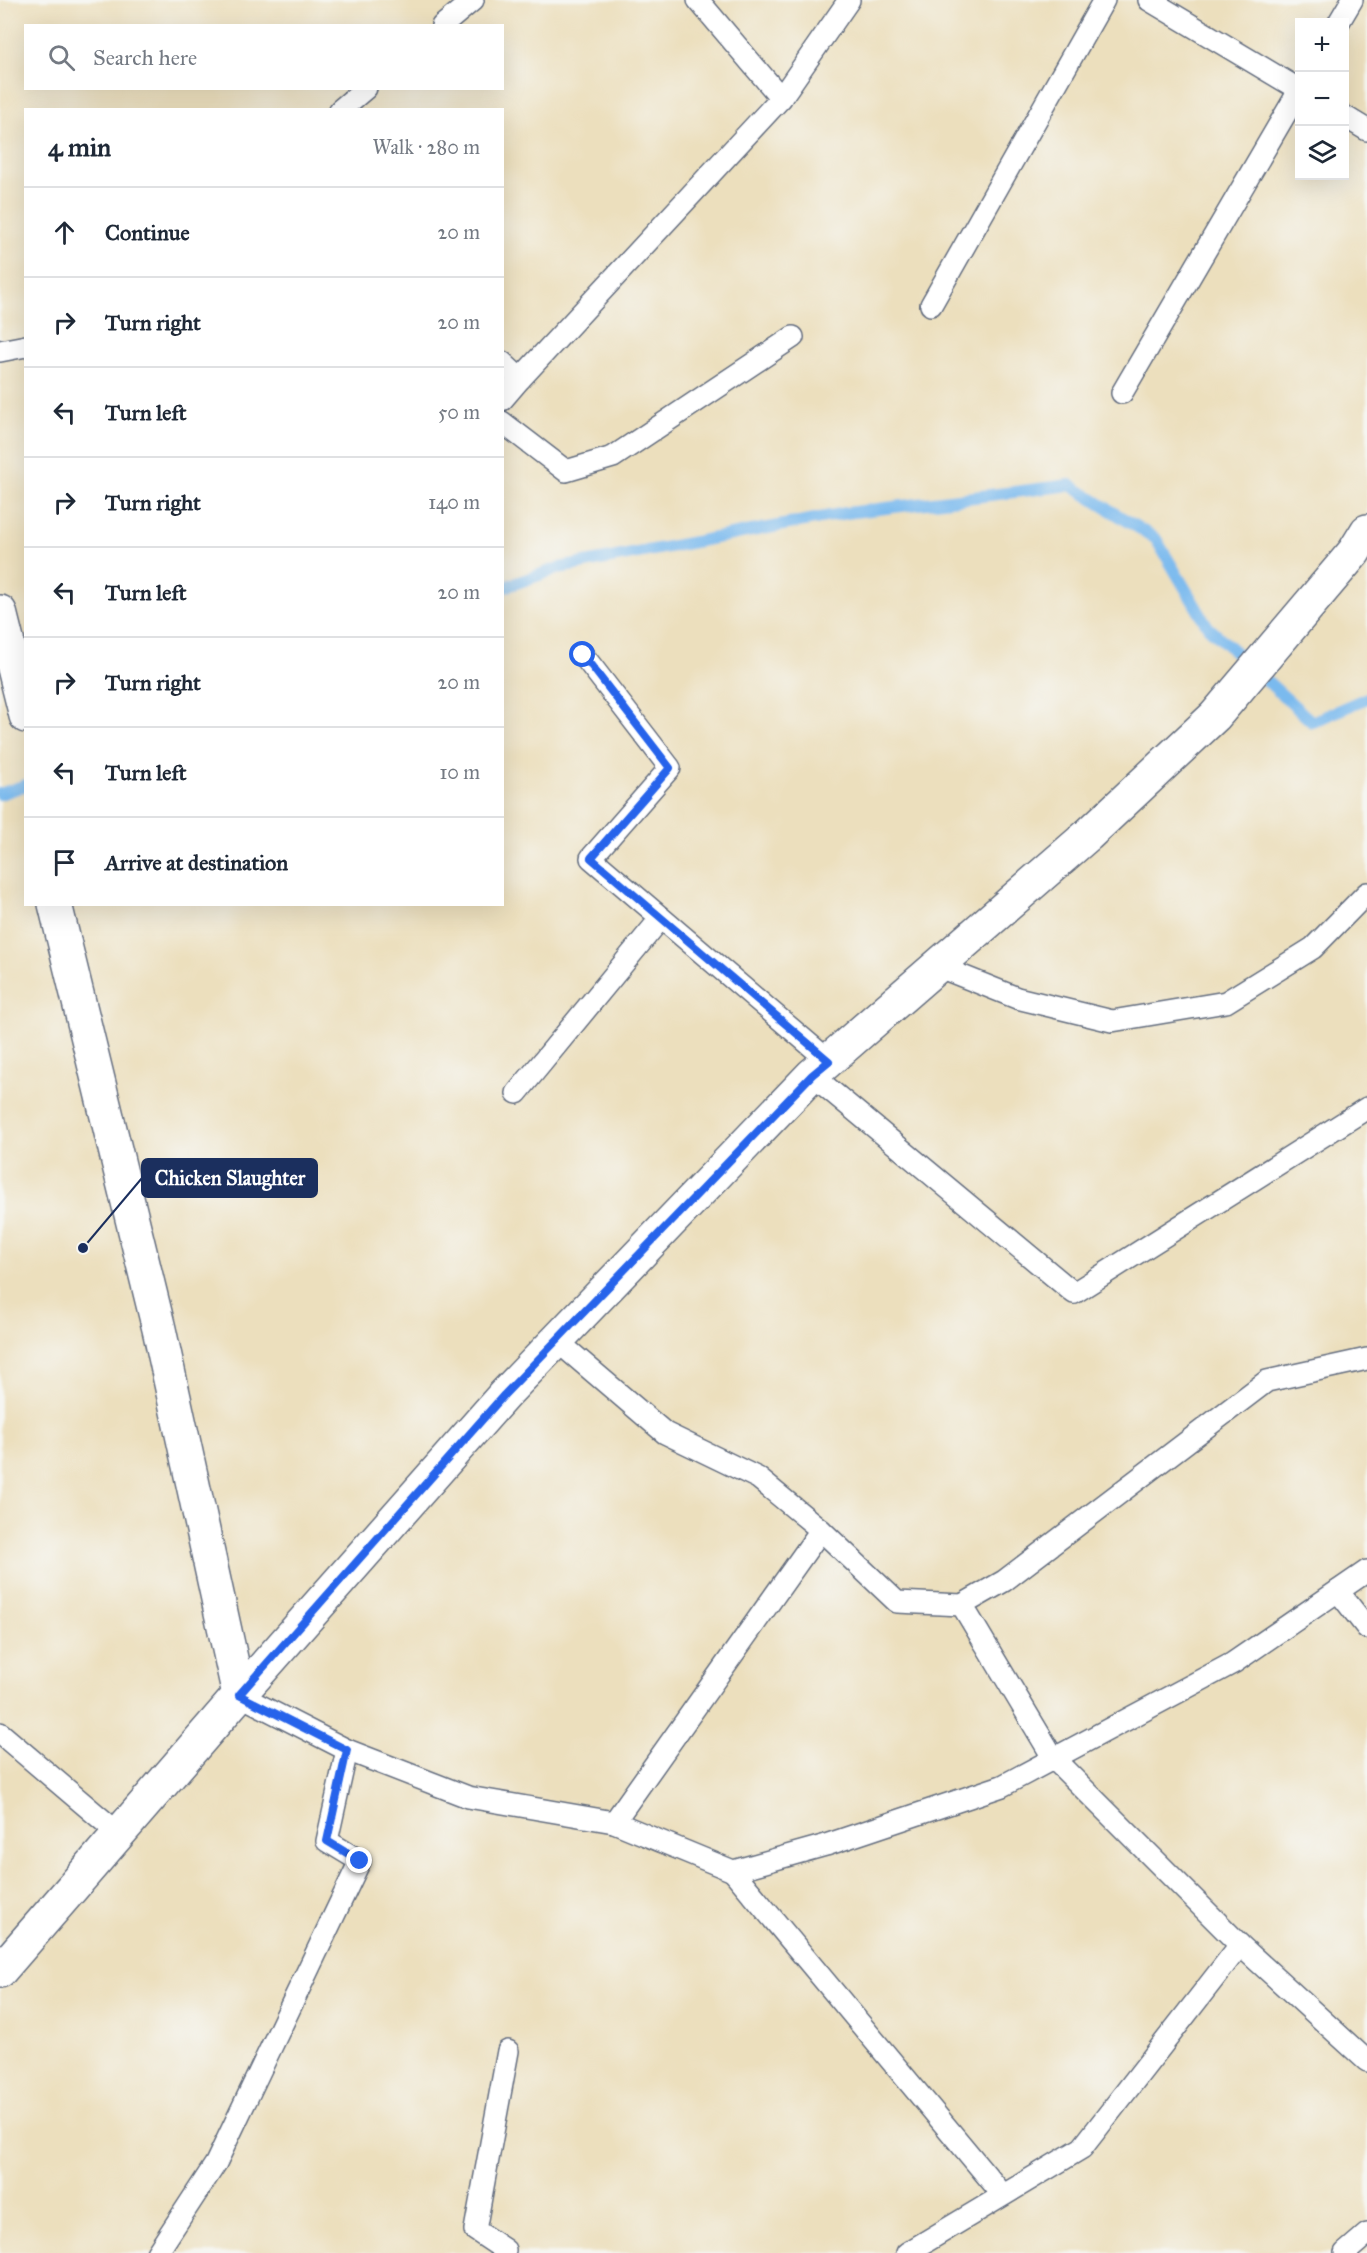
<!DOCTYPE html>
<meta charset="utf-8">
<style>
:root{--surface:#fff;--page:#f6f6f7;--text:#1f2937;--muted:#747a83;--line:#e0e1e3}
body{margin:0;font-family:"IM FELL Great Primer",serif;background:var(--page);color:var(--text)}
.controls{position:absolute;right:18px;top:18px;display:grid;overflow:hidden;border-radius:0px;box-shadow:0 6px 24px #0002}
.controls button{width:54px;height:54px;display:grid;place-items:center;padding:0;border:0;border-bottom:2px solid var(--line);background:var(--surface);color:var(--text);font:30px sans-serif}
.stop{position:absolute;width:18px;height:18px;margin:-14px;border:4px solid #2563eb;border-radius:50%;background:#fff}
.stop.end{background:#2563eb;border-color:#fff;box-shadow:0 2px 6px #0008}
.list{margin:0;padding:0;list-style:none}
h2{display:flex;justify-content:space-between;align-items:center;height:78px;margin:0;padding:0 24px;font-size:26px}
h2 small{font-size:20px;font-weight:400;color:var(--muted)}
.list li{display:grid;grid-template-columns:39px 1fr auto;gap:18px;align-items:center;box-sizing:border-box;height:90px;padding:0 24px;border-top:2px solid var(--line)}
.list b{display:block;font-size:22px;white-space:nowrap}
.list em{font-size:20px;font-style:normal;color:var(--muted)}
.icon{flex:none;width:33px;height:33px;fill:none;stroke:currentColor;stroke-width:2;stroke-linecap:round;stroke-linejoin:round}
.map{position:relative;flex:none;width:1367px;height:2253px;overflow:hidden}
.search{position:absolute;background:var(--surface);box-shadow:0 6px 24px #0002;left:24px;top:24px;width:480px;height:66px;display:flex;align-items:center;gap:15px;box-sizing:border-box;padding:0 21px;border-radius:0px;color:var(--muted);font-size:22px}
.panel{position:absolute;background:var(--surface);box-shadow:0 6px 24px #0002;left:24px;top:108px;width:480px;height:798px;border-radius:0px}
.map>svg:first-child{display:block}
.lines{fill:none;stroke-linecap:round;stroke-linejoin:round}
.stream{stroke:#7abaee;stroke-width:12}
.service-casing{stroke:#646d7f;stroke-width:24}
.minor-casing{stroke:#646d7f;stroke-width:36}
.tertiary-casing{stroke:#646d7f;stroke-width:36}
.service{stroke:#fff;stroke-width:21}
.minor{stroke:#fff;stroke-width:33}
.tertiary{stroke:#fff;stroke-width:33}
.route{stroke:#2563eb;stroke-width:8}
.leader{fill:none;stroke:#1b2f5e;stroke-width:2}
.callout-dot{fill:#1b2f5e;stroke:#f6f6f2;stroke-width:2}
.callout{fill:#1b2f5e;stroke:#1b2f5e;stroke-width:2}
.callout-label{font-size:20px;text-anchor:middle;font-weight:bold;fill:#fff}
</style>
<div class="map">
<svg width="1367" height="2253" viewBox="0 0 1367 2253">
<rect width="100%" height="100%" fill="#f6f6f2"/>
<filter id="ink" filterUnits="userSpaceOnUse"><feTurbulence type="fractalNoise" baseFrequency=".0167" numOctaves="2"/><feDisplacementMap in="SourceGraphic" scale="12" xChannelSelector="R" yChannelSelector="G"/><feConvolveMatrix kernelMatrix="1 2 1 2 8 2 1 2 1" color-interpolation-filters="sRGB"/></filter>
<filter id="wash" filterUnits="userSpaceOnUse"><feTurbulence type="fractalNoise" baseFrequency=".008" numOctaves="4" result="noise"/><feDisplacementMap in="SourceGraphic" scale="24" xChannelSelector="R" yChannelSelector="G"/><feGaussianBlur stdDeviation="1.35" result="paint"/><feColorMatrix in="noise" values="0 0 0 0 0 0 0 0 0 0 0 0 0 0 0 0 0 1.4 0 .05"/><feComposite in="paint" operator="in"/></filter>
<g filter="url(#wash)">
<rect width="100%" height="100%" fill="#ecdfbd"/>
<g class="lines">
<!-- stream -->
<g class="stream">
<path d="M502,588l57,-20 287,-55 224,-28 86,54 52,88 104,95 55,-24"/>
<path d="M0,794l26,-9"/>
</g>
</g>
</g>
<g filter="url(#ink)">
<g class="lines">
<!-- service casing -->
<g class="service-casing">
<g id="service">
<path d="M698,0l83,98"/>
<path d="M1149,0l151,90"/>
<path d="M1339,22l13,-22"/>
<path d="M442,26l31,-26"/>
<path d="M340,110l26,-22"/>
<path d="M1344,116l23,14"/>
<path d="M931,305l173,-305"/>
<path d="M0,351l26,-5"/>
<path d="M502,362l18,17 261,-281 68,-98"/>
<path d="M1122,393l178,-304"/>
<path d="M502,400l18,-21"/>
<path d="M502,422l64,49 47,-14 180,-120"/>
<path d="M583,655l87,113 -79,90 238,203"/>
<path d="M937,966l80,32 95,23 114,-19 87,-54 54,-55"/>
<path d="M812,1075l262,218 293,-185"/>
<path d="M517,1093l144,-175"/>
<path d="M556,1340l109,93 93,45 63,52 76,72 65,3 42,-24 263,-200 100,-22"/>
<path d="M1338,1591l29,37"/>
<path d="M962,1605l92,154 186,186 127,116"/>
<path d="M239,1695l108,55 121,47 146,25 119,49 93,-26 176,-59 231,-123 134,-92"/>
<path d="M0,1733l119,101"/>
<path d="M614,1822l207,-292"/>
<path d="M733,1871l270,324"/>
<path d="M157,2253l59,-90 144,-302 -33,-20 20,-91"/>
<path d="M504,2253l1,-3 -30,-20 33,-179"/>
<path d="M907,2253l175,-105 158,-203"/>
<path d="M1345,2253l22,-19"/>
</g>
</g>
<!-- minor casing -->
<g class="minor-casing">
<path id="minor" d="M239,1695l265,-300 308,-320 276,-240 127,-119 139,-164 13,-21"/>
</g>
<!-- tertiary casing -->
<g class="tertiary-casing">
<g id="tertiary">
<path d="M0,612l26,104"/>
<path d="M0,1971l239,-276 -80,-366 -104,-425"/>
</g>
</g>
<!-- service -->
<use href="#service" class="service"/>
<!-- minor -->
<use href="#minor" class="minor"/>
<!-- tertiary -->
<use href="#tertiary" class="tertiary"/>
</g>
</g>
<g class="lines" filter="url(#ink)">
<!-- route -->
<path class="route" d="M360,1861l-33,-20 20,-91 -108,-55 265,-300 308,-320 17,-14 -238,-203 79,-90 -87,-113"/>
</g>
<!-- callouts -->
<path class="leader" d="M83 1248L142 1178"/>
<circle class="callout-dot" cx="83" cy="1248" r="6"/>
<rect class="callout" x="142" y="1159" width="175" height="38" rx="6"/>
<g class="callout-label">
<text x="230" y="1185">Chicken Slaughter</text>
</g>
</svg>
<div class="controls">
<button>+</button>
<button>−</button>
<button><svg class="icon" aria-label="layers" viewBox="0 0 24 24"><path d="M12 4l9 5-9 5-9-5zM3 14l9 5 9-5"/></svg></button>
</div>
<div class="stop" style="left:583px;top:655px"></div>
<div class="stop end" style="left:360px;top:1861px"></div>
<div class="search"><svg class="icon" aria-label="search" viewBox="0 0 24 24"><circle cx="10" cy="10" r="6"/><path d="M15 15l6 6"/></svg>Search here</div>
<section class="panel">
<h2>4 min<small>Walk · 280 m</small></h2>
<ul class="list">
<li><svg class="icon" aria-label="ahead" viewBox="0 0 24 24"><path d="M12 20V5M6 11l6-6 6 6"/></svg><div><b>Continue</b></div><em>20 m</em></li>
<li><svg class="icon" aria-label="right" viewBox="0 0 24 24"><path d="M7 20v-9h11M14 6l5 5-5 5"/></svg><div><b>Turn right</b></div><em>20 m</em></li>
<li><svg class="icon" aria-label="left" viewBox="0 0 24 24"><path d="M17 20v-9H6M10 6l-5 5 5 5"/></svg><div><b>Turn left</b></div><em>50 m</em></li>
<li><svg class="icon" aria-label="right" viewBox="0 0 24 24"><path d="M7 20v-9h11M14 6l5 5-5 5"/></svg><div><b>Turn right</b></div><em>140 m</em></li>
<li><svg class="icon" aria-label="left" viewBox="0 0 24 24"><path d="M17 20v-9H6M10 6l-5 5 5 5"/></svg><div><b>Turn left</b></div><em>20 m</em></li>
<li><svg class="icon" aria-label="right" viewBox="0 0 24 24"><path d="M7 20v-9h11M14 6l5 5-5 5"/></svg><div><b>Turn right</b></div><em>20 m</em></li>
<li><svg class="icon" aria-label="left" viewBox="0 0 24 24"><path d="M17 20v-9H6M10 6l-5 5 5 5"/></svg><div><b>Turn left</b></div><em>10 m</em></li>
<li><svg class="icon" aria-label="arrive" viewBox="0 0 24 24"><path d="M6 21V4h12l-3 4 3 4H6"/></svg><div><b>Arrive at destination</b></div></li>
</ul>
</section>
</div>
